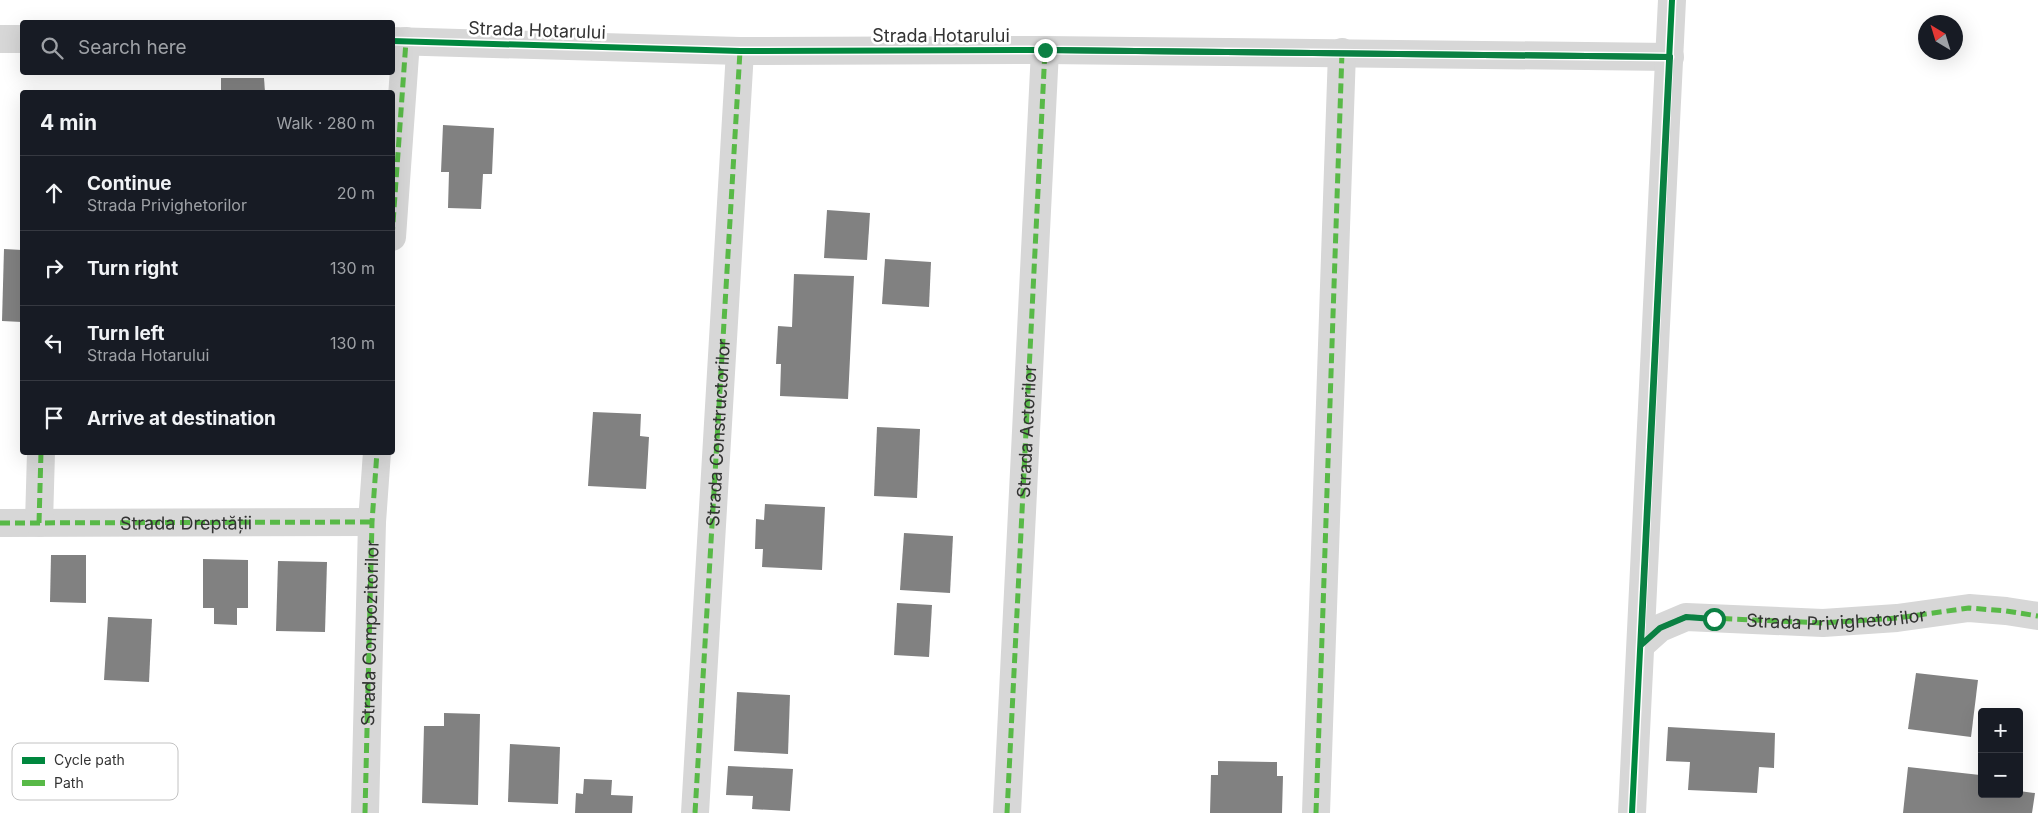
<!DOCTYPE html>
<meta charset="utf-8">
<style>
:root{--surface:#171b24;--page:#242831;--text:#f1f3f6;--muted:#9ea1a6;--line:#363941}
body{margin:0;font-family:Inter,sans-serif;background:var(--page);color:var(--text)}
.controls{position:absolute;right:15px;bottom:15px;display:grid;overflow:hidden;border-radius:5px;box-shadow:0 5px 20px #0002}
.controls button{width:45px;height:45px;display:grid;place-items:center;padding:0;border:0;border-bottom:1px solid var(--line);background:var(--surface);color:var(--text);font:25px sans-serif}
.compass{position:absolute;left:1918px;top:15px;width:45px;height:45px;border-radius:50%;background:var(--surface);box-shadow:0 5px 20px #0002;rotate:322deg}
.stop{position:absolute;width:15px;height:15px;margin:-11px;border:4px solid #0b8043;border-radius:50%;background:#fff}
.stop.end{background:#0b8043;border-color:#fff;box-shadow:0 1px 5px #0008}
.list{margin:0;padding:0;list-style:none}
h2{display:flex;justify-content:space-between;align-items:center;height:65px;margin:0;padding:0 20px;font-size:21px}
h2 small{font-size:16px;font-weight:400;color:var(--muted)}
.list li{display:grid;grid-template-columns:32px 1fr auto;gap:15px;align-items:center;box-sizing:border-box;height:75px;padding:0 20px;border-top:1px solid var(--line)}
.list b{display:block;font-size:19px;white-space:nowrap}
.list p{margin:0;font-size:16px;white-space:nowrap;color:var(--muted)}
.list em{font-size:16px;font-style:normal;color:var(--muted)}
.icon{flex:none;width:28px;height:28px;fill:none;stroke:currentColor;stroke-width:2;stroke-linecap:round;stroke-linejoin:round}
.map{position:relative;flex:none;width:2038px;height:813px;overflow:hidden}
.search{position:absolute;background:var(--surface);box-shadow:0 5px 20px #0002;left:20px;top:20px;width:375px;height:55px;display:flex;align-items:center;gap:12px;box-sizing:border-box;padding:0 18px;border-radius:5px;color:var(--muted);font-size:19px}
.panel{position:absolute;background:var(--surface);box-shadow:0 5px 20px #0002;left:20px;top:90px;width:375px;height:365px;border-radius:5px}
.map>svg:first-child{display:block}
.building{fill:#818181}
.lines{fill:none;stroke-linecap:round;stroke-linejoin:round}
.minor{stroke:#d7d7d7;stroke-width:28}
.quiet{stroke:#58b947;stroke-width:5;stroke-dasharray:10 5;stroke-linecap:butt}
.cycleway-casing{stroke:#fff;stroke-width:9}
.cycleway{stroke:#00873e;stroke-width:6}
.route{stroke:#0b8043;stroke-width:6}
.labels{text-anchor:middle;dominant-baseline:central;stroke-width:5;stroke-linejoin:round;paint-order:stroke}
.street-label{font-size:18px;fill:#333;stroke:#fff}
.key{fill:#fff;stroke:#c2c2c2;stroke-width:1}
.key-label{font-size:14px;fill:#333}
</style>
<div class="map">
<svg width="2038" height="813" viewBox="0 0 2038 813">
<rect width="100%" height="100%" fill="#fff"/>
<!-- building -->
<g class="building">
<path d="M221,78h43l1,14h-44z"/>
<path d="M443,125l51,3 -2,46h-9l-2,35 -33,-1 1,-36h-8z"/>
<path d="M827,210l43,3 -3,47 -43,-2z"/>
<path d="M4,249l18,1v72l-20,-1z"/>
<path d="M885,259l46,3 -2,45 -47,-3z"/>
<path d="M794,274l60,2 -6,123 -68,-3 1,-32h-5l2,-38 14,1z"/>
<path d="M593,412l48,2 -1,22 9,1 -3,52 -58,-3z"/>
<path d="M877,427l43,2 -3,69 -43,-2z"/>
<path d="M765,504l60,3 -3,63 -60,-3 1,-18h-8l1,-30 8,1z"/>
<path d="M904,533l49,3 -3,57 -50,-3z"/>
<path d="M51,555h35v48l-36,-1z"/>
<path d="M203,559l45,1v48h-11v17l-23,-1v-16h-11z"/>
<path d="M278,561l49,1 -2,70 -49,-1z"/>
<path d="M897,603l35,2 -3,52 -35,-2z"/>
<path d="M108,617l44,2 -3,63 -45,-2z"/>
<path d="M1916,673l62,7 -7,57 -63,-8z"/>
<path d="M737,692l53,3 -2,59 -54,-3z"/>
<path d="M444,713l36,1 -2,91 -56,-2 2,-77h20z"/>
<path d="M1668,727l107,6 -1,35 -15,-1 -2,26 -69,-3 2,-28 -24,-1z"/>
<path d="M510,744l50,3 -2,57 -50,-2z"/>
<path d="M1218,761l59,1v14h6l-1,37h-72l1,-38h7z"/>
<path d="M728,766l65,3 -3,42 -38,-2 1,-13 -27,-1z"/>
<path d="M1908,767l72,8 -1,11h3v8h37v-3l16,2 -3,20h-129z"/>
<path d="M584,779l28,1 -1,15 22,1 -1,17h-57l1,-20 7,1z"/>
</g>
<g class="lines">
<!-- minor -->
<g class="minor">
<path d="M0,39h22"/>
<path d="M392,41l348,10 305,-1 625,7"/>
<path d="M392,237l14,-196"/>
<path id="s1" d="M0,523l372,-1"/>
<path d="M39,523l2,-71"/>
<path d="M1641,645l19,-17 26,-11 137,6 74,-5 72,-10 37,3 32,5"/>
<path id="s2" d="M365,813l7,-291 5,-70"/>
<path id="s3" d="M695,813l45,-762"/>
<path d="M1007,813l38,-763"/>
<path d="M1316,813l26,-761"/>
<path d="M1632,813l40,-813"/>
</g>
<!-- quiet -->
<g class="quiet">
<path d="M392,237l14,-196"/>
<path d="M0,523l372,-1"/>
<path d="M39,523l2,-71"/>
<path id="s4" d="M1641,645l19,-17 26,-11 137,6 74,-5 72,-10 37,3 32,5"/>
<path d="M365,813l7,-291 5,-70"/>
<path d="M695,813l45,-762"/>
<path id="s5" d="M1007,813l38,-763"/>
<path d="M1316,813l26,-761"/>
</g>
<!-- cycleway casing -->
<g class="cycleway-casing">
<g id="cycleway">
<path d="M392,41l348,10 305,-1 625,7"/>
<path d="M1632,813l40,-813"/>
</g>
</g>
<!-- cycleway -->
<use href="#cycleway" class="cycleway"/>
</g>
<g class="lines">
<!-- route -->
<path class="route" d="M1045,50l625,7 -29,588 19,-17 26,-11 28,2"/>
</g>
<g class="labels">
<!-- street labels -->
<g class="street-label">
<text transform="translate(537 30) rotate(2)">Strada Hotarului</text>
<text x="941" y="35">Strada Hotarului</text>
<text stroke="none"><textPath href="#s5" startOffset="382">Strada Actorilor</textPath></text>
<text stroke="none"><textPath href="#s3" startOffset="381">Strada Constructorilor</textPath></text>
<text stroke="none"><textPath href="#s1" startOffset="186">Strada Dreptății</textPath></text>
<text stroke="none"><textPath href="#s4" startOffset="204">Strada Privighetorilor</textPath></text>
<text stroke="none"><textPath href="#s2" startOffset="180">Strada Compozitorilor</textPath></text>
</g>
</g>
<!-- legend -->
<rect x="12" y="743" width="166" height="57" rx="8" class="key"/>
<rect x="22" y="757" width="23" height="7" fill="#00873e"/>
<rect x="22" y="780" width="23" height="6" fill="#58b947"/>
<g class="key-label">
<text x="54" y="765">Cycle path</text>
<text x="54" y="788">Path</text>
</g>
</svg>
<div class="controls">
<button>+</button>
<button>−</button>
</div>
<svg class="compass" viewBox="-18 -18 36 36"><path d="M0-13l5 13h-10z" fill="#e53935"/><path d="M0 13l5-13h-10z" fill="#9ea1a6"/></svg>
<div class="stop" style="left:1714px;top:619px"></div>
<div class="stop end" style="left:1045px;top:50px"></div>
<div class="search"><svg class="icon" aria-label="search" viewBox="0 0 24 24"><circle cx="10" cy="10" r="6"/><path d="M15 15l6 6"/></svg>Search here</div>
<section class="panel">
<h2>4 min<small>Walk · 280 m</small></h2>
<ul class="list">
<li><svg class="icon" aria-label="ahead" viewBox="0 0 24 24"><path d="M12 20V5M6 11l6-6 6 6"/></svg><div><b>Continue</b><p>Strada Privighetorilor</p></div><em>20 m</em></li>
<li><svg class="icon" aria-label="right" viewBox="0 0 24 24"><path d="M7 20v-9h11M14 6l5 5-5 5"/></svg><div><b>Turn right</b></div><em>130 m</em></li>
<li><svg class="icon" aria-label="left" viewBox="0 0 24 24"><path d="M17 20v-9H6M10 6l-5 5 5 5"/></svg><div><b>Turn left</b><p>Strada Hotarului</p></div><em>130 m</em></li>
<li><svg class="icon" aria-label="arrive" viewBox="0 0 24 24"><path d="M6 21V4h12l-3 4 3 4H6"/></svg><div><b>Arrive at destination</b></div></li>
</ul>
</section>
</div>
